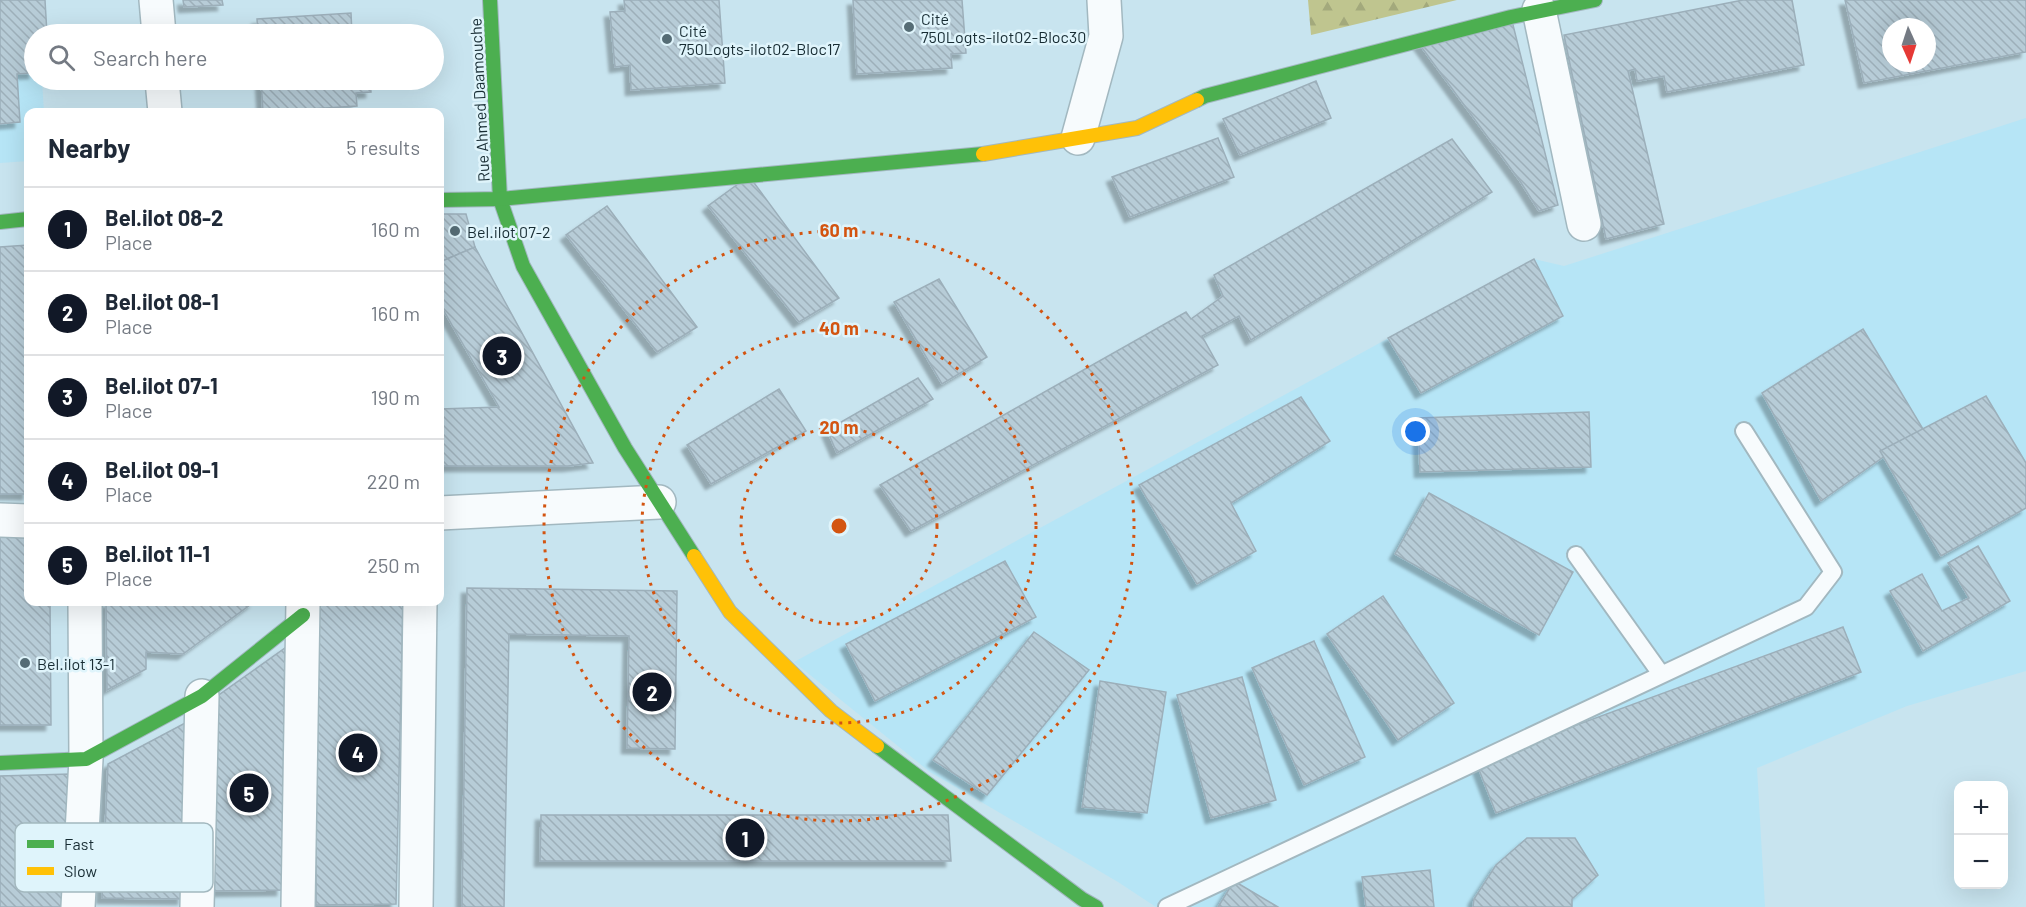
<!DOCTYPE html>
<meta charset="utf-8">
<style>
:root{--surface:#fff;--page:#f2f2f3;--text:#1f2937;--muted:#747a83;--line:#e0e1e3;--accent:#111827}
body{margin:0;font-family:Barlow,sans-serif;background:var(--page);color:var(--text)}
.controls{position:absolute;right:18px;bottom:18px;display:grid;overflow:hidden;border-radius:12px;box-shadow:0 6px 24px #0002}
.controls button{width:54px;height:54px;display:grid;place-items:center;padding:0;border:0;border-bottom:2px solid var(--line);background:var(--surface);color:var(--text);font:30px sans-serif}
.compass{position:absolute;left:1882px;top:18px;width:54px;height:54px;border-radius:50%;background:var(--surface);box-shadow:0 6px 24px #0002;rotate:177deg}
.you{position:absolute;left:1416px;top:432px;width:21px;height:21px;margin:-15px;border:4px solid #fff;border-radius:50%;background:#1a73e8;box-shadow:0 0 0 9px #1a73e833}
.badge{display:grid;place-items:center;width:39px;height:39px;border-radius:50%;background:var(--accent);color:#fff;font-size:20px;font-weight:700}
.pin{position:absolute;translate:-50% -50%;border:3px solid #fff;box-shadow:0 2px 6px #0006}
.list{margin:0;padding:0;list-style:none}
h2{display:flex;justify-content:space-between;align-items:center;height:78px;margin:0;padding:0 24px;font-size:26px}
h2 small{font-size:20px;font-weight:400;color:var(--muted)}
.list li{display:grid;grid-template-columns:39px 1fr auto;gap:18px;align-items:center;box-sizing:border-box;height:84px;padding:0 24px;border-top:2px solid var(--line)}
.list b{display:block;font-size:22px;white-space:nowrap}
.list p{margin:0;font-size:20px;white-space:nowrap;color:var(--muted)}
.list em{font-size:20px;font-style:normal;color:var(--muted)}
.icon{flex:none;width:33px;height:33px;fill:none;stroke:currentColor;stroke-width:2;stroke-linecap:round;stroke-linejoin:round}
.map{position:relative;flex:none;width:2026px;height:907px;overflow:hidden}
.search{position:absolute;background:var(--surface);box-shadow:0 6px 24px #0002;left:24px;top:24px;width:420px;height:66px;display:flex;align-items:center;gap:15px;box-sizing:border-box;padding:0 21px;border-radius:33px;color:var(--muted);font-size:22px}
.panel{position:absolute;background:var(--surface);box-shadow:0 6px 24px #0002;left:24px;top:108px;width:420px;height:498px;border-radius:12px}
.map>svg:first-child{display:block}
.built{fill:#b6e5f6}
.forest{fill:url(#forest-firs)}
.building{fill:url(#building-back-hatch);stroke:#9cafba;stroke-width:1.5;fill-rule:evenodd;filter:url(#shadow)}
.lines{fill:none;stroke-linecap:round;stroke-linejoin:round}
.lane-casing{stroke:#a2b8c0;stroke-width:20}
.street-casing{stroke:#a2b8c0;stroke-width:36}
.fast-casing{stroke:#a2b8c0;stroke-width:16}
.slow-casing{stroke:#a2b8c0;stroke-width:16}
.lane{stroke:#f7fbfd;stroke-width:16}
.street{stroke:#f7fbfd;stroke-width:33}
.fast{stroke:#4caf50;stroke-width:14}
.slow{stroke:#ffc107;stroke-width:14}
.ring{fill:none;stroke:#d35410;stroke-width:3;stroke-dasharray:3 6}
.poi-dot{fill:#556c75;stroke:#dff4fb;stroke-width:2}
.labels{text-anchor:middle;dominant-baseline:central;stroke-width:5;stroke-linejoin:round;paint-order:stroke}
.poi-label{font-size:16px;fill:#172c33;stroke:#dff4fb;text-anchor:start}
.street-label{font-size:16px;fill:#172c33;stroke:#dff4fb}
.key{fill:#dff4fb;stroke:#a3b8bf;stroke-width:1.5}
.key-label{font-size:16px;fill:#172c33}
.centre{fill:#d35410;stroke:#dff4fb;stroke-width:3}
.ring-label{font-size:18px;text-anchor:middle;font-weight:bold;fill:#d35410;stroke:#dff4fb;stroke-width:5;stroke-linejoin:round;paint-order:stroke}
</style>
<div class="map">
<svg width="2026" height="907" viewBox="0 0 2026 907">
<defs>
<pattern id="forest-firs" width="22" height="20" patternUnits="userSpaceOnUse" patternTransform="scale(1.5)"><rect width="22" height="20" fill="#bfc58f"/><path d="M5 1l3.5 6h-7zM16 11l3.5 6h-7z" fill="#a3a97c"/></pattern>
<pattern id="building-back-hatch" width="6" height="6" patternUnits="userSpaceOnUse" patternTransform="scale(1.5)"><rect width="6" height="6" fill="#b7ccd7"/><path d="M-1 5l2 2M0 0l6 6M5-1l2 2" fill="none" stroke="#9dafb9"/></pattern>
<filter id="shadow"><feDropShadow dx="-5.5" dy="5.5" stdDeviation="1.5" flood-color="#0004"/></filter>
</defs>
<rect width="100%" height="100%" fill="#c8e4ef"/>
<!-- built -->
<g class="built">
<path d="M0,0h35l3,34h-4v46h8l2,32h-16v49l-28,2z"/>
<path d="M2026,118v553l-119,35 -150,62 8,139h-609l-38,-25 -188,-110 -136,-110 740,-403 30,7z"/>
</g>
<!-- forest -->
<path class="forest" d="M1308,0h149l-146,35z"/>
<!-- building -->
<g class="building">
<path d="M0,0h45l2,34h-13v39l-17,1 3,48 -20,2z"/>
<path d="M183,0h39l1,5 -39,2z"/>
<path d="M624,0h95l6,83 -94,7 -1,-25 -15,2 -5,-55 15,-1z"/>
<path d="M853,0h109l4,53 -15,1 1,14 -95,6z"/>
<path d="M1743,0h49l12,65 -137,27 -3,-16 -27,5 -2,-12 -7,2 36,153 -58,15 -42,-204z"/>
<path d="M1845,0h181v52l-162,31zM1891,27h36v36h-36z"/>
<path d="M351,13l1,21h-94l-1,-15z"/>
<path d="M1511,17l47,188 -19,6 -19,-30 -103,-140z"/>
<path d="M261,80h109l1,12 -15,1 1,13 -94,6z"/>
<path d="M1316,81l15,37 -91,37 -17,-36z"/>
<path d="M1218,138l16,39 -104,40 -18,-40z"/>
<path d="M1452,139l40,53 -241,148 -12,-24 -37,20 16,29 -307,166 -31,-46 306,-173 5,7 32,-23 -9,-21z"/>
<path d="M749,176l90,122 -40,24 -91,-116z"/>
<path d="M607,206l90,121 -40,25 -91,-117z"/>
<path d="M440,214h26l9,33 -35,15z"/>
<path d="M28,245v249h-28v-247z"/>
<path d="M475,247l118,216 -25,3h-128v-57l59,-2 -59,-103v-42z"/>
<path d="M1534,259l29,57 -142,77 -33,-55z"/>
<path d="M939,279l48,78 -45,27 -48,-82z"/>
<path d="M1863,329l60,100 -102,72 -59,-108z"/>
<path d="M918,378l15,21 -96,54 -10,-23z"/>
<path d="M779,389l27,42 -95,53 -24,-39z"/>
<path d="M1986,396l40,67v45l-85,48 -61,-105z"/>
<path d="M1301,397l29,44 -99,62 25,48 -59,33 -58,-99z"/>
<path d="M1589,412l2,55 -171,5 -2,-54z"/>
<path d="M1429,493l144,79 -34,63 -144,-81z"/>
<path d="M0,530h28v72h22l1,123h-51z"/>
<path d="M1978,546l32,55 -87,50 -33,-60 32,-17 20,37 27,-13 -21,-35z"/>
<path d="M1005,561l31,56 -161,84 -29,-57z"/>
<path d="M467,588l210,3 -2,158 -48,-1 2,-112 -120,-2 -5,273h-42z"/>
<path d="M1383,596l71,107 -56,37 -71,-106z"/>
<path d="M106,602h148l-71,52 -37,-2v17l-39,21z"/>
<path d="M316,602h87l-7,302 -80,1z"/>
<path d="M1843,627l18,45 -365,141 -20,-51z"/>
<path d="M1034,632l55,38 -102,125 -54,-35z"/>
<path d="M1314,641l51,116 -61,28 -52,-117z"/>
<path d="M285,648l-3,242 -69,1 3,-194z"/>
<path d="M1242,677l34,123 -65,18 -34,-123z"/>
<path d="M1100,681l66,11 -19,121 -65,-6z"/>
<path d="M187,722l-4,177 -81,-1 6,-134z"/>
<path d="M70,774l-7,133h-63v-131z"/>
<path d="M541,815h407l3,46h-411z"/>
<path d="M1527,838h48l23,37 -26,24v8h-99l1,-8 22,-34z"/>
<path d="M1430,870l4,37h-68l-4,-30z"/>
<path d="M1234,881l44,26h-60z"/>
</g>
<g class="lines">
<!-- lane casing -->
<g class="lane-casing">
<g id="lane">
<path d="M1576,555l85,119"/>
<path d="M1167,907l639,-300 27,-35 -89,-141"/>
</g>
</g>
<!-- street casing -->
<g class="street-casing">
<g id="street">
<path d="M156,0l3,34"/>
<path d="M1539,10l45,214"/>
<path d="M162,80l3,32"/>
<path d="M1078,138l28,-102 -2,-36"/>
<path d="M440,513l219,-11"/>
<path d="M0,520l28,1"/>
<path d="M78,907l8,-148 -1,-157"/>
<path d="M197,907l5,-211"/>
<path d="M298,907l5,-305"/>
<path d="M416,907l4,-305"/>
</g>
</g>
<!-- fast casing -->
<g class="fast-casing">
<g id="fast">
<path d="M490,0l10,199 23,67 102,182 69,108"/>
<path d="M1197,100l8,-4 306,-79 84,-17"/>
<path d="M440,200l60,-1 483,-45"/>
<path d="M0,222l28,-3"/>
<path d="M877,746l205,153 14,8"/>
<path d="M0,763l86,-4 116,-63 101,-81"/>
</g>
</g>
<!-- slow casing -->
<g class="slow-casing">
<g id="slow">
<path d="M983,154l154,-26 60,-28"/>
<path d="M694,556l36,56 101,99 46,35"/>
</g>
</g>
<!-- lane -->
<use href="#lane" class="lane"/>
<!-- street -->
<use href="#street" class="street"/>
<!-- fast -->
<use href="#fast" class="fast"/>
<!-- slow -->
<use href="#slow" class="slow"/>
</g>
<!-- distance rings -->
<g class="ring">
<circle cx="839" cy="526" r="98"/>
<circle cx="839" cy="526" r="197"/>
<circle cx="839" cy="526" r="295"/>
</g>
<!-- markers -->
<g class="poi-dot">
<circle cx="909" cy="27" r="6"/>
<circle cx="667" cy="39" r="6"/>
<circle cx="455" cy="231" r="6"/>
<circle cx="25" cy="663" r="6"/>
</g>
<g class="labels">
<!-- poi labels -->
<g class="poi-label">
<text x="921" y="18">Cité<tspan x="921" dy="18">750Logts-ilot02-Bloc30</tspan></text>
<text x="679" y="30">Cité<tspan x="679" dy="18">750Logts-ilot02-Bloc17</tspan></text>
<text x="467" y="231">Bel.ilot 07-2</text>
<text x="37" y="663">Bel.ilot 13-1</text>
</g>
<!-- street labels -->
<g class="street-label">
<text transform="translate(479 100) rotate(-93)">Rue Ahmed Daamouche</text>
</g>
</g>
<!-- legend -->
<rect x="15" y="823" width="198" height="69" rx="9" class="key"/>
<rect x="27" y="840" width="27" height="8" fill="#4caf50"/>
<rect x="27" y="867" width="27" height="8" fill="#ffc107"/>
<g class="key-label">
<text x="64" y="850">Fast</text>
<text x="64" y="877">Slow</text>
</g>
<circle cx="839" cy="526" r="9" class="centre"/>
<g class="ring-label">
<text x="839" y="237">60 m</text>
<text x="839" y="335">40 m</text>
<text x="839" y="434">20 m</text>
</g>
</svg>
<div class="controls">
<button>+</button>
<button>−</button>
</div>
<svg class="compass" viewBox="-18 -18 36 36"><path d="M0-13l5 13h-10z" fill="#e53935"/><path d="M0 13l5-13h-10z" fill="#747a83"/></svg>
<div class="you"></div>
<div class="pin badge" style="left:745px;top:838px">1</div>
<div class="pin badge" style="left:652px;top:692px">2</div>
<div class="pin badge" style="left:502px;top:356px">3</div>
<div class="pin badge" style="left:358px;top:753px">4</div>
<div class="pin badge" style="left:249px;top:793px">5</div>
<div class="search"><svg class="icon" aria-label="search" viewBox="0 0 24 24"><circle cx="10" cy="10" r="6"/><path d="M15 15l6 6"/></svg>Search here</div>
<section class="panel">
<h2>Nearby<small>5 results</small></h2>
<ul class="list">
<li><span class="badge">1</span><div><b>Bel.ilot 08-2</b><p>Place</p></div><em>160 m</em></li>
<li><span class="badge">2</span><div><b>Bel.ilot 08-1</b><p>Place</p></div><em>160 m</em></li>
<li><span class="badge">3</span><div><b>Bel.ilot 07-1</b><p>Place</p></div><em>190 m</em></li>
<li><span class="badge">4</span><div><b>Bel.ilot 09-1</b><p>Place</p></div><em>220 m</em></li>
<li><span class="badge">5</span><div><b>Bel.ilot 11-1</b><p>Place</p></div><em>250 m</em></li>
</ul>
</section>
</div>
